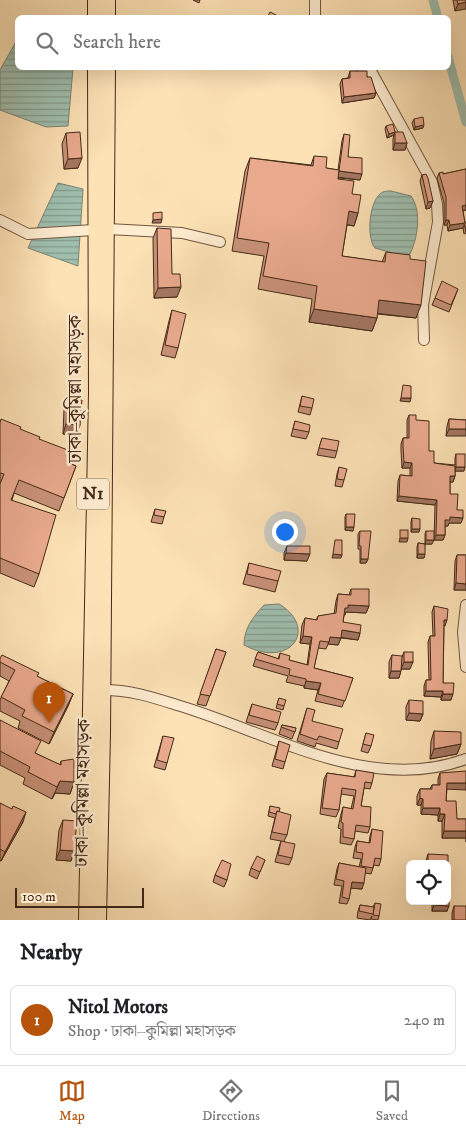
<!DOCTYPE html>
<meta charset="utf-8">
<style>
:root{--surface:#fff;--page:#f2f2f2;--text:#202124;--muted:#757577;--line:#e0e0e0;--accent:#b45309}
body{margin:0;font-family:"IM FELL DW Pica","Noto Serif Bengali",serif;background:var(--page);color:var(--text)}
.controls{position:absolute;right:15px;bottom:15px;display:grid;overflow:hidden;border-radius:8px;box-shadow:0 5px 20px #0002}
.controls button{width:45px;height:45px;display:grid;place-items:center;padding:0;border:0;border-bottom:1px solid var(--line);background:var(--surface);color:var(--text);font:25px sans-serif}
.scale{position:absolute;left:15px;bottom:12px;width:129px;box-sizing:border-box;padding-left:5px;border:2px solid #442917;border-top:0;font-size:14px;line-height:18px;white-space:nowrap;color:#442917;-webkit-text-stroke:4px #feecd0;paint-order:stroke}
.you{position:absolute;left:284px;top:531px;width:18px;height:18px;margin:-12px;border:4px solid #fff;border-radius:50%;background:#1a73e8;box-shadow:0 0 0 8px #1a73e833}
.badge{display:grid;place-items:center;width:32px;height:32px;border-radius:50%;background:var(--accent);color:#fff;font-size:16px;font-weight:700}
.pin{position:absolute;translate:-50% -41px;filter:drop-shadow(0 1px 2px #0008)}
.pin::after{content:'';position:absolute;top:26px;width:18px;height:15px;background:inherit;clip-path:polygon(0 0,100% 0,50% 100%)}
.list{margin:0;padding:0;list-style:none}
h2{display:flex;justify-content:space-between;align-items:center;height:65px;margin:0;padding:0 20px;font-size:21px}
h2 small{font-size:16px;font-weight:400;color:var(--muted)}
.list li{display:grid;grid-template-columns:32px 1fr auto;gap:15px;align-items:center;box-sizing:border-box;height:70px;margin:0 10px 10px;padding:0 10px;border:1px solid var(--line);border-radius:8px}
.list b{display:block;font-size:19px;white-space:nowrap}
.list p{margin:0;font-size:16px;white-space:nowrap;color:var(--muted)}
.list em{font-size:16px;font-style:normal;color:var(--muted)}
.icon{flex:none;width:28px;height:28px;fill:none;stroke:currentColor;stroke-width:2;stroke-linecap:round;stroke-linejoin:round}
.map{position:relative;flex:none;width:466px;height:920px;overflow:hidden}
.search{position:absolute;background:var(--surface);box-shadow:0 5px 20px #0002;left:15px;right:15px;top:15px;height:55px;display:flex;align-items:center;gap:12px;box-sizing:border-box;padding:0 18px;border-radius:8px;color:var(--muted);font-size:19px}
.sheet{height:145px;background:var(--surface)}
nav{display:flex;justify-content:space-around;align-items:center;box-sizing:border-box;height:70px;border-top:1px solid var(--line);background:var(--surface);font-size:14px;color:var(--muted)}
nav a{display:grid;justify-items:center;gap:2px}
nav .on{color:var(--accent)}
.map>svg:first-child{display:block}
.water{fill:url(#water-rules);stroke:#7b8272}
.lines{fill:none;stroke-linecap:round;stroke-linejoin:round}
.canal{stroke:#9fbeae;stroke-width:9}
.minor-casing{stroke:#72573f;stroke-width:12}
.highway-casing{stroke:#442917;stroke-width:16}
.minor{stroke:#feecd0;stroke-width:10}
.highway{stroke:#fde2b6;stroke-width:14}
.wall{fill:#c9927a;stroke:#442917}
.shaded-wall{fill:#a47763;stroke:#442917}
.building{fill:#eaaa8e;stroke:#442917}
.labels{text-anchor:middle;dominant-baseline:central;stroke-width:5;stroke-linejoin:round;paint-order:stroke}
.shield{fill:#feecd0;stroke:#7c644e;stroke-width:1}
.shield-label{font-size:18px;font-weight:bold;fill:#442917}
.street-label{font-size:19px;fill:#442917;stroke:#feecd0}
</style>
<div class="map">
<svg width="466" height="920" viewBox="0 0 466 920">
<defs>
<pattern id="water-rules" width="6" height="5" patternUnits="userSpaceOnUse" patternTransform="scale(1.25)"><rect width="6" height="5" fill="#9fbeae"/><path d="M0 2.5h6" fill="none" stroke="#839a8d"/></pattern>
</defs>
<rect width="100%" height="100%" fill="#fde2b6"/>
<filter id="stains"><feTurbulence type="fractalNoise" baseFrequency=".004" numOctaves="4"/><feColorMatrix values="0 0 0 0 .2 0 0 0 0 .09 0 0 0 0 .02 0 0 0 .5 -.17"/></filter>
<radialGradient id="worn" r=".72"><stop offset=".6" stop-color="#630" stop-opacity="0"/><stop offset="1" stop-color="#630" stop-opacity=".3"/></radialGradient>
<!-- water -->
<g class="water">
<path d="M17,40l1,28h55l-5,58 -22,1 -46,-17v-40z"/>
<path d="M58,183l25,6 -5,77 -50,-18z"/>
<path d="M391,191l20,5c11,15 7,43 -2,60h-6l-28,-8c-9,-10 -6,-50 8,-56 2,-1 5,-1 8,-1z"/>
<path d="M279,604c40,24 12,66 -35,41 0,-17 9,-28 20,-40z"/>
</g>
<g class="lines">
<!-- canal -->
<g class="canal">
<path d="M433,0l5,18"/>
<path d="M448,57l18,65"/>
</g>
<!-- minor casing -->
<g class="minor-casing">
<g id="minor">
<path d="M315,0v18"/>
<path d="M362,68l10,5 60,109 5,22 1,18 -15,83 1,35"/>
<path d="M0,220l28,14 66,-4"/>
<path d="M108,229l74,4 38,9"/>
<path d="M466,605l-3,27 3,35"/>
<path d="M103,690c28,0 49,7 74,15 92,27 192,90 289,54"/>
</g>
</g>
<!-- highway casing -->
<g class="highway-casing">
<g id="highway">
<path d="M95,0v18"/>
<path d="M108,0v18"/>
<path d="M86,920l10,-527 -1,-325"/>
<path d="M99,920l4,-187 5,-665"/>
</g>
</g>
<!-- minor -->
<use href="#minor" class="minor"/>
<!-- highway -->
<use href="#highway" class="highway"/>
</g>
<!-- wall -->
<g class="wall">
<path d="M193,0h7l-1,3z"/>
<path d="M453,0h13l-11,11z"/>
<path d="M350,71l17,6 9,16 -2,5 -32,5 -2,-19 2,-5 6,-1z"/>
<path d="M414,119l9,9 -9,2 -2,-7z"/>
<path d="M386,126l9,6 12,11 -2,7h-12v-11l1,-4 -7,3 -2,-9z"/>
<path d="M66,133l12,35 -14,1 -2,-25z"/>
<path d="M344,134l4,23 12,23 -22,-2v1l14,15 6,19 -4,13 -7,-1 -5,31 40,6 4,-10 24,7 6,59 -39,-4v4l-5,13 -63,-9 3,-23 -54,-10 6,-33 -32,-5 13,-80 5,-13 61,7 3,-9 12,12 12,2 4,-29z"/>
<path d="M466,169v41l-3,1 3,22 -2,1 -1,-6 -15,3 -1,-6h-3v-22l-7,-25 2,-5 4,1z"/>
<path d="M422,175l11,26 -3,7 -4,1 -6,-28z"/>
<path d="M157,228l15,46 5,23 -23,1 -1,-60z"/>
<path d="M458,289l-9,23 -17,-7 3,-7z"/>
<path d="M172,310l6,38 -3,10 -14,-3 8,-34z"/>
<path d="M302,396l10,12 -2,7 -12,-3z"/>
<path d="M68,399l12,26 -4,10 -13,-1 1,-25z"/>
<path d="M409,415l7,5 13,31 5,12 21,2v-7l1,-4 8,17h-9v5l-2,6h-3v12l7,16 4,13h-12l-1,3h-3v9l-2,5h-9l1,-35 -38,-4 1,-20 2,-6 10,1v-8h-8l-1,-17v-7l2,-6h4v-18z"/>
<path d="M449,419l17,1 -20,16 1,-10z"/>
<path d="M295,421l14,11 -3,7 -15,-3z"/>
<path d="M0,423l20,6 19,10 30,24 7,3 -17,45 -45,-18 -2,7 27,74 -5,13 -34,-14z"/>
<path d="M322,438l15,13 -2,7 -18,-3z"/>
<path d="M339,467l5,13 -2,7 -7,-1 2,-12z"/>
<path d="M155,509l9,8 -2,7 -11,-2z"/>
<path d="M346,514l7,17 -8,-1v-13z"/>
<path d="M412,518l7,14h-8v-10z"/>
<path d="M360,531l8,28 -2,4h-6v-14h-2v-15z"/>
<path d="M426,531l6,13h-7l-1,14h-7v-11l1,-4 7,1v-10z"/>
<path d="M287,546l20,15 -23,-1v-7z"/>
<path d="M457,555h9v35h-12l1,-29z"/>
<path d="M249,563l29,18 -3,11 -32,-8z"/>
<path d="M351,589l18,17 -3,7 -20,-1 -1,3h-1l-1,7 17,11 -2,7 -17,-2 -3,7 -10,-1 -2,5 -8,-1 -4,20 39,10 -11,29 -27,-6 3,-11 -14,-2v-2l-18,-4 2,-6 -35,-10 5,-14 20,7 2,-6 9,7 18,5 3,-21 -10,-1 2,-18 3,-7 11,2 2,-4 16,-2 2,-13 2,-7 11,1z"/>
<path d="M434,606l11,20 -1,-1 -1,58 8,17h-10v-3l-17,-1v-10l2,-6h3l-1,-38 2,-6h3l-1,-24z"/>
<path d="M216,649l10,3 -20,54 -9,-2z"/>
<path d="M404,652l6,17h-9l-2,9h-10v-16l3,-7 9,4z"/>
<path d="M0,658l73,36 -5,12 -19,38 -31,-16 2,-7 -20,-10v-11l9,-19 -9,-5z"/>
<path d="M279,698l5,8 -1,4 -7,-2z"/>
<path d="M409,700l14,14 -3,7 -14,-1v-13z"/>
<path d="M252,704l26,19 -3,7 -29,-8z"/>
<path d="M307,708l5,13 27,21 -2,7 -21,-6 -1,4 -18,-6z"/>
<path d="M0,720l37,34 23,11 1,-4 13,21 -4,12 -15,-1 -3,6 -29,-15 2,-6 -25,-13z"/>
<path d="M282,725l14,3 -4,11 -13,-5z"/>
<path d="M434,731l27,13 -4,10 -27,5 1,-18z"/>
<path d="M366,733l5,13 -3,7 -7,-2z"/>
<path d="M163,736l4,27 -2,7 -11,-3z"/>
<path d="M279,741l6,21 -2,7 -11,-3z"/>
<path d="M356,770l16,13 -2,6 -6,-1 -3,18 9,21 -2,6 -13,-2 -1,8 -3,6 -11,-2 1,-14 -3,-1 3,-14 2,-7 8,2 3,-13 -13,-2 -2,16 -3,7 -16,-3 4,-35 3,-6 27,4z"/>
<path d="M440,773l7,16 -1,12 11,18h9v23v-4h-24v-17h-4v-6l-17,-1v-9h-4v-9l3,-7h10l2,-4h6v-6z"/>
<path d="M0,803l23,19 -22,39h-1z"/>
<path d="M270,806l9,6 8,23 -3,6 8,17 -3,7 -14,-3 4,-15 2,-6 -11,-2 5,-21 -7,-2z"/>
<path d="M63,820l11,31 -3,10 -15,-1 3,-30z"/>
<path d="M372,829l9,30 -2,7 -5,-1 -3,9 -6,-1 -3,16 -11,-1 -2,11 -2,5 -8,-1 3,-17 -8,-1 3,-16 2,-6 20,4 2,-8 -8,-1 2,-11 2,-6 12,2 1,-7z"/>
<path d="M428,854l19,10h-22z"/>
<path d="M265,860l-8,19 -8,-4 2,-7z"/>
<path d="M215,875l12,5 -3,7 -11,-5z"/>
<rect x="432" y="901" width="15" height="10"/>
<path d="M375,903l4,13 -1,4 -7,-1 1,-3 -2,4 -13,-2 1,-7 2,-6 13,2z"/>
<path d="M454,906l12,14h-14v-7z"/>
</g>
<!-- shaded-wall -->
<g class="shaded-wall">
<path d="M466,2v7l-11,2 3,-7z"/>
<path d="M376,93l-2,5 -32,5 2,-6z"/>
<path d="M424,125l-1,3 -9,2 1,-3z"/>
<path d="M395,132l-1,3 -7,3 2,-4z"/>
<path d="M395,143h12l-2,7h-12z"/>
<path d="M82,158l-4,10 -14,1 4,-10z"/>
<path d="M339,171l23,3 -2,6 -24,-3z"/>
<path d="M433,201l-3,7 -4,1 2,-7z"/>
<path d="M466,205v5l-6,1 2,-5z"/>
<path d="M349,211l9,2 -4,13 -10,-2z"/>
<path d="M162,219l-1,4h-9l1,-3z"/>
<path d="M446,220h3l-2,5h-3z"/>
<path d="M465,223l-2,5 -15,3 2,-6z"/>
<path d="M181,287l-4,10 -23,1 4,-10z"/>
<path d="M379,300l42,5 -5,13 -41,-5z"/>
<path d="M314,309l63,9 -5,13 -63,-9z"/>
<path d="M401,398h10l-1,4 -10,-1z"/>
<path d="M66,424l14,1 -4,10 -13,-1z"/>
<path d="M449,429h17v7h-20z"/>
<path d="M404,462l8,1 -2,5h-8z"/>
<path d="M456,467h9l-1,4h-9z"/>
<path d="M450,476h5l-2,6h-5z"/>
<path d="M399,496l38,4 -2,5 -38,-4z"/>
<path d="M450,517l13,1 -2,5h-12l-1,3h-5l2,-6z"/>
<path d="M346,527h8l-1,4 -8,-1z"/>
<path d="M412,529h8l-1,3h-8z"/>
<path d="M436,535h9l-2,5h-9z"/>
<path d="M400,538h8l-1,4h-8z"/>
<path d="M426,540h8l-2,4h-7z"/>
<path d="M286,553l24,1 -3,7 -23,-1z"/>
<path d="M333,554l9,1 -1,3h-9z"/>
<path d="M418,554h7l-1,4h-7z"/>
<path d="M361,559h7l-2,4h-6z"/>
<path d="M456,583l10,1v6h-12z"/>
<path d="M348,605l21,1 -3,7 -20,-1 -1,3h-3l3,-7z"/>
<path d="M444,620h3l-2,6 -3,-1z"/>
<path d="M342,630l18,3 -2,7 -19,-3z"/>
<path d="M303,636l9,1 -2,7 -10,-1z"/>
<path d="M330,637l11,1 -3,7 -10,-1z"/>
<path d="M404,662h9l-3,7h-9z"/>
<path d="M391,671h10l-2,7h-10z"/>
<path d="M306,681l15,2 -3,7 -14,-2z"/>
<path d="M426,691h17l-2,6 -17,-1z"/>
<path d="M73,694l-5,12 -19,38 5,-12z"/>
<path d="M443,694h10l-2,6h-10z"/>
<path d="M409,713l14,1 -3,7 -14,-1z"/>
<path d="M461,744l-4,10 -27,5 4,-10z"/>
<path d="M60,781l14,1 -4,12 -15,-1 -3,6z"/>
<path d="M447,783h19v7l-22,-1z"/>
<path d="M420,798l3,1 -2,6h-4z"/>
<path d="M423,808h17l-2,7 -17,-1z"/>
<path d="M26,812l-3,10 -22,39 4,-9z"/>
<path d="M440,814h5l-3,7h-4z"/>
<path d="M444,831h22v7h-24z"/>
<path d="M60,850l14,1 -3,10 -15,-1z"/>
<path d="M352,882l12,1 -2,6 -12,-1z"/>
<path d="M434,905l15,1 -2,5h-15z"/>
</g>
<!-- building -->
<g class="building">
<path d="M457,0h9v2l-8,2z"/>
<path d="M270,12l10,5v1h-13z"/>
<path d="M350,71h17v6h4l5,16 -32,4 -2,-18 8,-1z"/>
<path d="M423,117l1,8 -9,2 -1,-8z"/>
<path d="M393,124l2,8 -6,2 -3,-8z"/>
<path d="M80,132l2,26 -14,1 -2,-26z"/>
<path d="M395,132h8l4,11h-12z"/>
<path d="M344,134l6,1 -2,22 14,1v16l-23,-3z"/>
<path d="M314,156l13,1 -1,11 13,2 -1,9 16,2 -2,13 9,1 -3,18 -9,-2 -7,45 43,6 1,-10 24,3v4l16,2 -5,44 -42,-5 -2,18 -63,-9 3,-23 -54,-10 6,-33 -32,-5 13,-80 63,8z"/>
<path d="M466,169v36l-4,1 3,17 -15,2 -1,-5h-3v-23l-7,-24 4,-1v2z"/>
<path d="M426,174l2,4 5,23 -5,1 -6,-27z"/>
<path d="M162,212v7l-9,1v-7z"/>
<path d="M465,222h1v8l-2,-6z"/>
<path d="M157,228l14,1 1,45h8l1,13 -23,1z"/>
<path d="M442,281l16,8 -7,16 -16,-7z"/>
<path d="M172,310l14,4 -8,34 -13,-3z"/>
<path d="M403,385l8,1v12h-10z"/>
<path d="M302,396l12,3 -2,9 -12,-2z"/>
<path d="M68,399l14,1 -2,25 -14,-1z"/>
<path d="M409,415h7v5l13,1v30h5v12l21,3v10h-5v18h8l-1,16h6v8l-13,-1v3h-5v15h-9l1,-35 -38,-4 1,-21 12,1v-13l-8,-1 -1,-16v-8h6z"/>
<path d="M1,419l20,8 -1,2 20,8 -1,2 34,13 -4,11 7,3 -12,32 -45,-18 -8,20 45,15 -17,59 -39,-16v-74l4,-10 -4,-1v-50z"/>
<path d="M449,419l17,1v9h-17z"/>
<path d="M295,421l15,4 -1,7 -16,-3z"/>
<path d="M322,438l17,3 -2,10 -18,-3z"/>
<rect x="456" y="454" width="9" height="13"/>
<path d="M339,467l8,2 -3,11 -7,-1z"/>
<path d="M155,509l11,2 -2,6 -10,-2z"/>
<path d="M346,514h9l-1,13h-8z"/>
<path d="M412,518l8,1v10h-8z"/>
<rect x="400" y="530" width="8" height="8"/>
<path d="M360,531h11l-3,28h-7v-13h-2z"/>
<rect x="426" y="531" width="8" height="9"/>
<path d="M335,540h7v15l-9,-1z"/>
<path d="M418,543l7,1v10h-7z"/>
<path d="M287,546h23v8l-24,-1z"/>
<path d="M457,555h9v29l-10,-1z"/>
<path d="M249,563l32,8 -3,10 -31,-7z"/>
<path d="M351,589h18v17l-21,-1v3h-3l-2,14 18,3 -1,8 -18,-3 -1,8 -11,-1 -1,5 -9,-1 -6,27 39,10 -8,23 -27,-7 3,-11 -15,-2v-2l-17,-4 1,-6 -35,-10 3,-7 21,7 1,-6 10,3 -1,4 19,5 4,-28 -9,-1 2,-18 12,2 1,-4 18,-3 2,-19 13,1z"/>
<path d="M434,606l14,3 -1,11h-3l-1,63h11l-1,11h-10v-3h-17v-11h5l-1,-44h5z"/>
<path d="M216,649l10,3 -16,44 -10,-2z"/>
<rect x="404" y="652" width="9" height="10"/>
<path d="M2,655l37,18 -2,3 36,18 -19,38 -32,-16 3,-6 -24,-13 14,-27 -15,-8v-4z"/>
<path d="M392,655l10,1 -1,15h-10z"/>
<path d="M279,698l7,2 -2,6 -7,-2z"/>
<path d="M409,700l14,1v13l-14,-1z"/>
<path d="M252,704l29,8 -3,11 -29,-8z"/>
<path d="M307,708l8,2 -3,11 31,8 -4,13 -20,-6 -2,4 -17,-6z"/>
<path d="M0,720l41,21 -6,12 26,12v-4l13,-2v23l-14,-1 -3,6 -29,-15 2,-5 -30,-16z"/>
<path d="M282,725l14,3 -1,4 -14,-5z"/>
<path d="M434,731l27,1v12l-27,5z"/>
<path d="M366,733l8,2 -3,11 -8,-2z"/>
<path d="M163,736l11,2 -7,25 -10,-3z"/>
<path d="M279,741l11,4 -5,17 -10,-3z"/>
<path d="M356,770l18,3 -2,10 -7,-1 -4,24 10,1 -1,20 -14,-2 -2,14 -11,-2v-14l-2,-1 2,-15 10,2 3,-19 -14,-2 -3,22 -17,-2 5,-35 28,4z"/>
<path d="M466,771v12h-19l-1,18h10l1,18h9v12h-22l1,-17h-5v-6h-17v-9l-3,-1v-9h12v-4h8v-12z"/>
<path d="M0,803l12,6 1,-3 13,6 -21,40 -5,-3z"/>
<path d="M270,806l10,2 -1,4 -2,-1 -1,3 -7,-2z"/>
<path d="M277,811l14,4 -4,20 -15,-3z"/>
<path d="M63,820l14,1 -3,30 -14,-1z"/>
<path d="M372,829l11,2 -2,28 -6,-1 -2,10 -12,-2 2,-13 -7,-1 1,-11 13,2z"/>
<path d="M281,841l14,3 -3,14 -14,-3z"/>
<path d="M428,854l20,1v12h-1v-3h-19z"/>
<path d="M257,856l8,4 -5,12 -9,-4z"/>
<path d="M222,860l9,4 -4,16 -12,-5z"/>
<path d="M339,863l27,5 -2,15 -12,-1 -3,17 -7,-2 2,-16 -8,-2z"/>
<path d="M447,889h2v17l-15,-1v-4h13z"/>
<path d="M375,903l6,1 -2,12 -6,-1z"/>
<path d="M360,905l14,2 -1,7 -14,-3z"/>
<rect x="454" y="906" width="12" height="14"/>
</g>
<g class="labels">
<!-- shield labels -->
<rect class="shield" x="77" y="478.5" width="32" height="31" rx="4"/>
<g class="shield-label">
<text x="93" y="494">N1</text>
</g>
<!-- street labels -->
<g class="street-label">
<text transform="translate(75 389) rotate(-90)">ঢাকা–কুমিল্লা মহাসড়ক</text>
<text transform="translate(83 793) rotate(-89)">ঢাকা–কুমিল্লা মহাসড়ক</text>
</g>
</g>
<rect width="100%" height="100%" filter="url(#stains)"/>
<rect width="100%" height="100%" fill="url(#worn)"/>
</svg>
<div class="controls">
<button><svg class="icon" aria-label="locate" viewBox="0 0 24 24"><circle cx="12" cy="12" r="6"/><path d="M12 2v4M12 18v4M2 12h4M18 12h4"/></svg></button>
</div>
<div class="scale">100 m</div>
<div class="you"></div>
<div class="pin badge" style="left:49px;top:723px">1</div>
<div class="search"><svg class="icon" aria-label="search" viewBox="0 0 24 24"><circle cx="10" cy="10" r="6"/><path d="M15 15l6 6"/></svg>Search here</div>
</div>
<section class="sheet">
<h2>Nearby<small></small></h2>
<ul class="list">
<li><span class="badge">1</span><div><b>Nitol Motors</b><p>Shop · ঢাকা–কুমিল্লা মহাসড়ক</p></div><em>240 m</em></li>
</ul>
</section>
<nav>
<a class="on"><svg class="icon" aria-label="map" viewBox="0 0 24 24"><path d="M3 6l6-2 6 2 6-2v14l-6 2-6-2-6 2zM9 4v14M15 6v14"/></svg>Map</a>
<a><svg class="icon" aria-label="directions" viewBox="0 0 24 24"><path d="M12 3l9 9-9 9-9-9zM9 14v-3h6M13 9l2 2-2 2"/></svg>Directions</a>
<a><svg class="icon" aria-label="saved" viewBox="0 0 24 24"><path d="M7 4h10v16l-5-4-5 4z"/></svg>Saved</a>
</nav>
